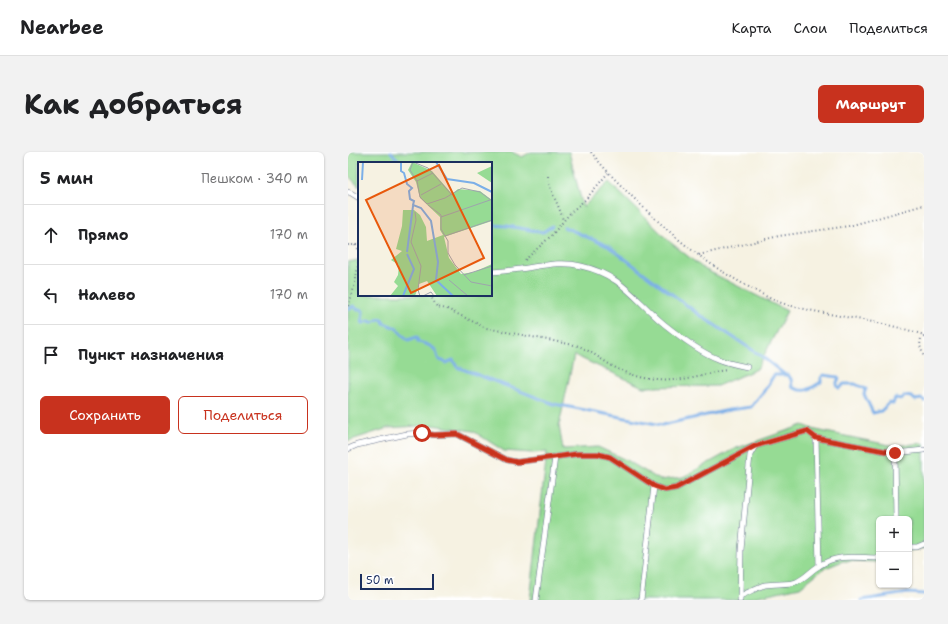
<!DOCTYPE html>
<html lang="ru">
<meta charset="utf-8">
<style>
:root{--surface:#fff;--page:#f2f2f2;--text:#202124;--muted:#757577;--line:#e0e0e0;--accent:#c8321e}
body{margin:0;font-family:"Shantell Sans",sans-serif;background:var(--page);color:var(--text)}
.controls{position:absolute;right:12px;bottom:12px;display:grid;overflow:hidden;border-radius:6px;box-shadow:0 1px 3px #0004}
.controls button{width:36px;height:36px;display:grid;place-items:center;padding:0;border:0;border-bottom:1px solid var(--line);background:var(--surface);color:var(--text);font:20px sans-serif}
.scale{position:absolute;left:12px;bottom:10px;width:74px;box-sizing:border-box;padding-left:4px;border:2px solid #1b2f5e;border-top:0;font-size:11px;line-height:14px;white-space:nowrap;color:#1b2f5e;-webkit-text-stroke:3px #fff;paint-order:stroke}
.stop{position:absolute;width:12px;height:12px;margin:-9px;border:3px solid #c8321e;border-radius:50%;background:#fff}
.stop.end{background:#c8321e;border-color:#fff;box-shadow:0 1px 4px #0008}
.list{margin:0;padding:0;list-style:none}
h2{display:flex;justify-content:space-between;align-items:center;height:52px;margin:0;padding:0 16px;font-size:17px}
h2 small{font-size:13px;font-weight:400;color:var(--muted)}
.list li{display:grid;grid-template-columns:26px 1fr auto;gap:12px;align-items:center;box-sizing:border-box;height:60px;padding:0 16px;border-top:1px solid var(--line)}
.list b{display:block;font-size:15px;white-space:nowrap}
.list em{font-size:13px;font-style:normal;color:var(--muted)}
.actions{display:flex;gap:8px;padding:12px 16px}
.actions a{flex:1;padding:9px 0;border:1px solid var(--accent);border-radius:6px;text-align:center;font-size:14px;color:var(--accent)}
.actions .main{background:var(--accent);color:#fff}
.icon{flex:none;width:22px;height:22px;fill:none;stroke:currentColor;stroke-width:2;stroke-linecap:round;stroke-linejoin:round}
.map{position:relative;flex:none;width:576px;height:448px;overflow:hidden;border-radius:6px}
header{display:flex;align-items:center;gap:24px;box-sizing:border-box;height:56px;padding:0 20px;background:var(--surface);border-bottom:1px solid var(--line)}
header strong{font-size:19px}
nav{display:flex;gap:22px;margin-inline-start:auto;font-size:14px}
.intro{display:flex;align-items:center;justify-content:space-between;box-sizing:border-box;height:96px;padding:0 24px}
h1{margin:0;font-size:28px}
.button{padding:10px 18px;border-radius:6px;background:var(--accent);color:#fff;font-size:14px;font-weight:700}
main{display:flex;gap:24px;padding:0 24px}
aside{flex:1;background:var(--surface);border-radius:6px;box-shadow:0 1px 3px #0004}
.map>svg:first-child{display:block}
.green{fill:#96db94;stroke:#588579}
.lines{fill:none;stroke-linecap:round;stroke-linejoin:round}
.stream{stroke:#7bafe8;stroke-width:3}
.lane-casing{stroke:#68738c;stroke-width:6}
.path{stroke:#68738c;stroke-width:2;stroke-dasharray:1 3;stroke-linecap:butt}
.lane{stroke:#fff;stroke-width:5}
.route{stroke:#c8321e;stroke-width:5}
.inset-river{fill:none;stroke:#7bafe8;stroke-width:2}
.inset-road{fill:none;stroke:#9ea4ad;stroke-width:1}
.view{fill:#e8590c;fill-opacity:0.15;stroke:#e8590c;stroke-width:2}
.inset-edge{fill:none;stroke:#1b2f5e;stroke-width:2}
</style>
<header>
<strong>Nearbee</strong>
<nav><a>Карта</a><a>Слои</a><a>Поделиться</a></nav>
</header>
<div class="intro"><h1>Как добраться</h1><a class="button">Маршрут</a></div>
<main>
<aside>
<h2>5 мин<small>Пешком · 340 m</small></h2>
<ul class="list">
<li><svg class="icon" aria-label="ahead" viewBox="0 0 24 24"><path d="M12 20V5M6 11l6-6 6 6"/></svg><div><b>Прямо</b></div><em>170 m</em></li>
<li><svg class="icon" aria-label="left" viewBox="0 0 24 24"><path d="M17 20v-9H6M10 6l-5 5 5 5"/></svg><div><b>Налево</b></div><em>170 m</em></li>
<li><svg class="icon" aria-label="arrive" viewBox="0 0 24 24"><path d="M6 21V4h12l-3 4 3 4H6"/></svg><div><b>Пункт назначения</b></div></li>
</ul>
<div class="actions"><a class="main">Сохранить</a><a>Поделиться</a></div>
</aside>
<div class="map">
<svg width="576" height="448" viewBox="0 0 576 448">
<rect width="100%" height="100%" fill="#fff"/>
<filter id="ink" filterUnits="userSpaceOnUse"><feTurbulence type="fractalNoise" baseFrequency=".025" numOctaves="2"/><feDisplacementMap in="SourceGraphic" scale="8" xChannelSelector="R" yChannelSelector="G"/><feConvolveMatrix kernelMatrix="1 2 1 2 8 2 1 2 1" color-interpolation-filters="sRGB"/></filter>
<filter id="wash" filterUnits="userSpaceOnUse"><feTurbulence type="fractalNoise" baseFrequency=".012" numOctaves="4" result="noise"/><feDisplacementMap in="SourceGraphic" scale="16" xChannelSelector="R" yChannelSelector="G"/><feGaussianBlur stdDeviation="0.9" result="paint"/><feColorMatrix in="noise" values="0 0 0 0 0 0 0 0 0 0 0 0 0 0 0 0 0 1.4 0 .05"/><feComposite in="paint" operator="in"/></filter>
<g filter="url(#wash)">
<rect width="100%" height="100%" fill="#f6f2e2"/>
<!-- green -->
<path class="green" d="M0,0h164l10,5 9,-5h38l14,55 26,-25 61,60 34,27 83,42 -30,58 -40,17 -74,1 -69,-32 -15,71 4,23 35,-2 28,13 34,20 23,-3 51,-28 69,-24 13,5 78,16 30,-3v105l-15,3v-32h-30v43l-36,-1 -20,8 -23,18 -55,12v1h-215l17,-148 -15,1 -28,-2 -31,-20 -41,-6 -44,3 -40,13v-179l11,-2v35h132v-132h-132v24l-11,-12z"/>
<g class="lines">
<!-- stream -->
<g class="stream">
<path d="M43,0l10,11"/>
<path d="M143,73l16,1 36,6 9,-6"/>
<path d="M216,75l44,19 93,70 59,39 24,19"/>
<path d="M0,156h3l2,-2 5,4 3,-1 2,2 -1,10 1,2 5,-2 5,1 6,-3h3l2,4 12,5 12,12 9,-3 1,5c5,1 15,4 18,9 1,3 1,6 3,9l4,1 3,2 7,-3 4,7 97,37 108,21 67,-15 22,-3 13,-16 10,-16h14l3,4 1,8c14,7 17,2 29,-5v-4l2,-3 15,2 1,2 -2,3v4l2,2 5,-4h11l11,5 -2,5 9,19 8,-2 8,-8 4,1 2,-6 7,1 2,-3 8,1 3,3 7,-1 2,2"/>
<path d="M514,448l46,-7 16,1"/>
</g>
</g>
</g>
<g filter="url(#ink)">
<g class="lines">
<!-- lane casing -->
<g class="lane-casing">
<g id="lane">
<path d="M0,40l3,1 8,5"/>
<path d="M143,120c12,-1 24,-2 36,-4 19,-3 36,-7 54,-2 41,9 54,34 83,58 15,12 36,28 54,35 9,4 19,6 29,8"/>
<path d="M468,286l3,128"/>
<path d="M0,297l9,-4 50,-11 15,-1 12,2 23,-1 50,26 10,2 60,-8h21l12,3 44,29 11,4 11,-2 79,-42"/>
<path d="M547,301l1,66"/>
<path d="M561,395h8l7,-3"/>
<path d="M392,444c8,-3 17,-9 25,-11 10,-2 23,0 31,-3 10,-4 14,-11 23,-16 19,-13 39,-8 60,-8"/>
<path d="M188,448l19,-143"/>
<path d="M293,448l13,-114"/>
<path d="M392,448l1,-50 9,-95 5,-9 52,-15 9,7 79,15 29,-3"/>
</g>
</g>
<!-- path -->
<g class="path">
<path d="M243,0c15,19 32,36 50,53 35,34 65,59 108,82 12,7 25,14 39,18 45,12 92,15 136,30"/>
<path d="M200,24c1,16 12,29 15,45"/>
<path d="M0,93h11"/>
<path d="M7,93l4,5"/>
<path d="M351,103l80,-19 70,-10 75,-21"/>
<path d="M177,108l27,-25 19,-23 15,-13 22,-26"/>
<path d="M82,143l7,12 10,2 39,19 93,18c13,6 24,15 37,22 16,8 38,14 57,12 18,-1 36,-8 54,-10"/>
<path d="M0,154c7,-18 10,-35 11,-54"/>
<path d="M576,185l-3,1 -1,7 4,13"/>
</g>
<!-- lane -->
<use href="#lane" class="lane"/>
</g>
</g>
<g class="lines" filter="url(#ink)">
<!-- route -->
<path class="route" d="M74,281l12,2 23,-1 50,26 10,2 60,-8h21l12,3 44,29 11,4 11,-2 79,-42 52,-15 9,7 79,15"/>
</g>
<!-- overview -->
<g transform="translate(10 10)">
<rect width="134" height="134" fill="#f6f2e2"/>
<path d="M54,0l20,9 20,23 6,-5 22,2 12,9v21l-48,16 5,21 12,16 13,-2 18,-8v32h-55l-10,-15 -8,3 -4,12h-25l8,-10 -4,-4 4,-7 1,-10 -8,-5 11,-9 -6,-2 6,-23 1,-16h11l6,5 6,12 1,14 16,-6 -3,-5v-13l-20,-19 -4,-16 -8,-12zM134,4v17l-15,-10z" fill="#96db94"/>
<path class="inset-river" d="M43,0v9l3,2 3,11 5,4 -3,3 1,8 4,2 -1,4 8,3 10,13 7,41 -2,18 17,16M78,0l11,17 27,4 18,9M4,18l1,-18M49,90l6,-46M45,134l11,-27 -7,-15"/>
<path class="inset-road" d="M55,0l-3,8 7,11 3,16 7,7 18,-6 17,-10 18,4 12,9M55,0l15,6 24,27M59,19l16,-8M63,33l20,-11M70,43l13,10v14l7,12v12l7,12 16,17 21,4M57,50l1,8 -5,22 10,24 -3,24 2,6M83,55l49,-17M87,74l47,-16M106,113l28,-9M91,118l19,16M65,134l8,-4 3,4"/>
<path class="view" d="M81,3l45,93 -73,35 -45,-93z"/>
<rect width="134" height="134" class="inset-edge"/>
</g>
</svg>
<div class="controls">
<button>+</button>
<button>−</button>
</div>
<div class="scale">50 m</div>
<div class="stop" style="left:74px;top:281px"></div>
<div class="stop end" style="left:547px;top:301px"></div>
</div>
</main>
